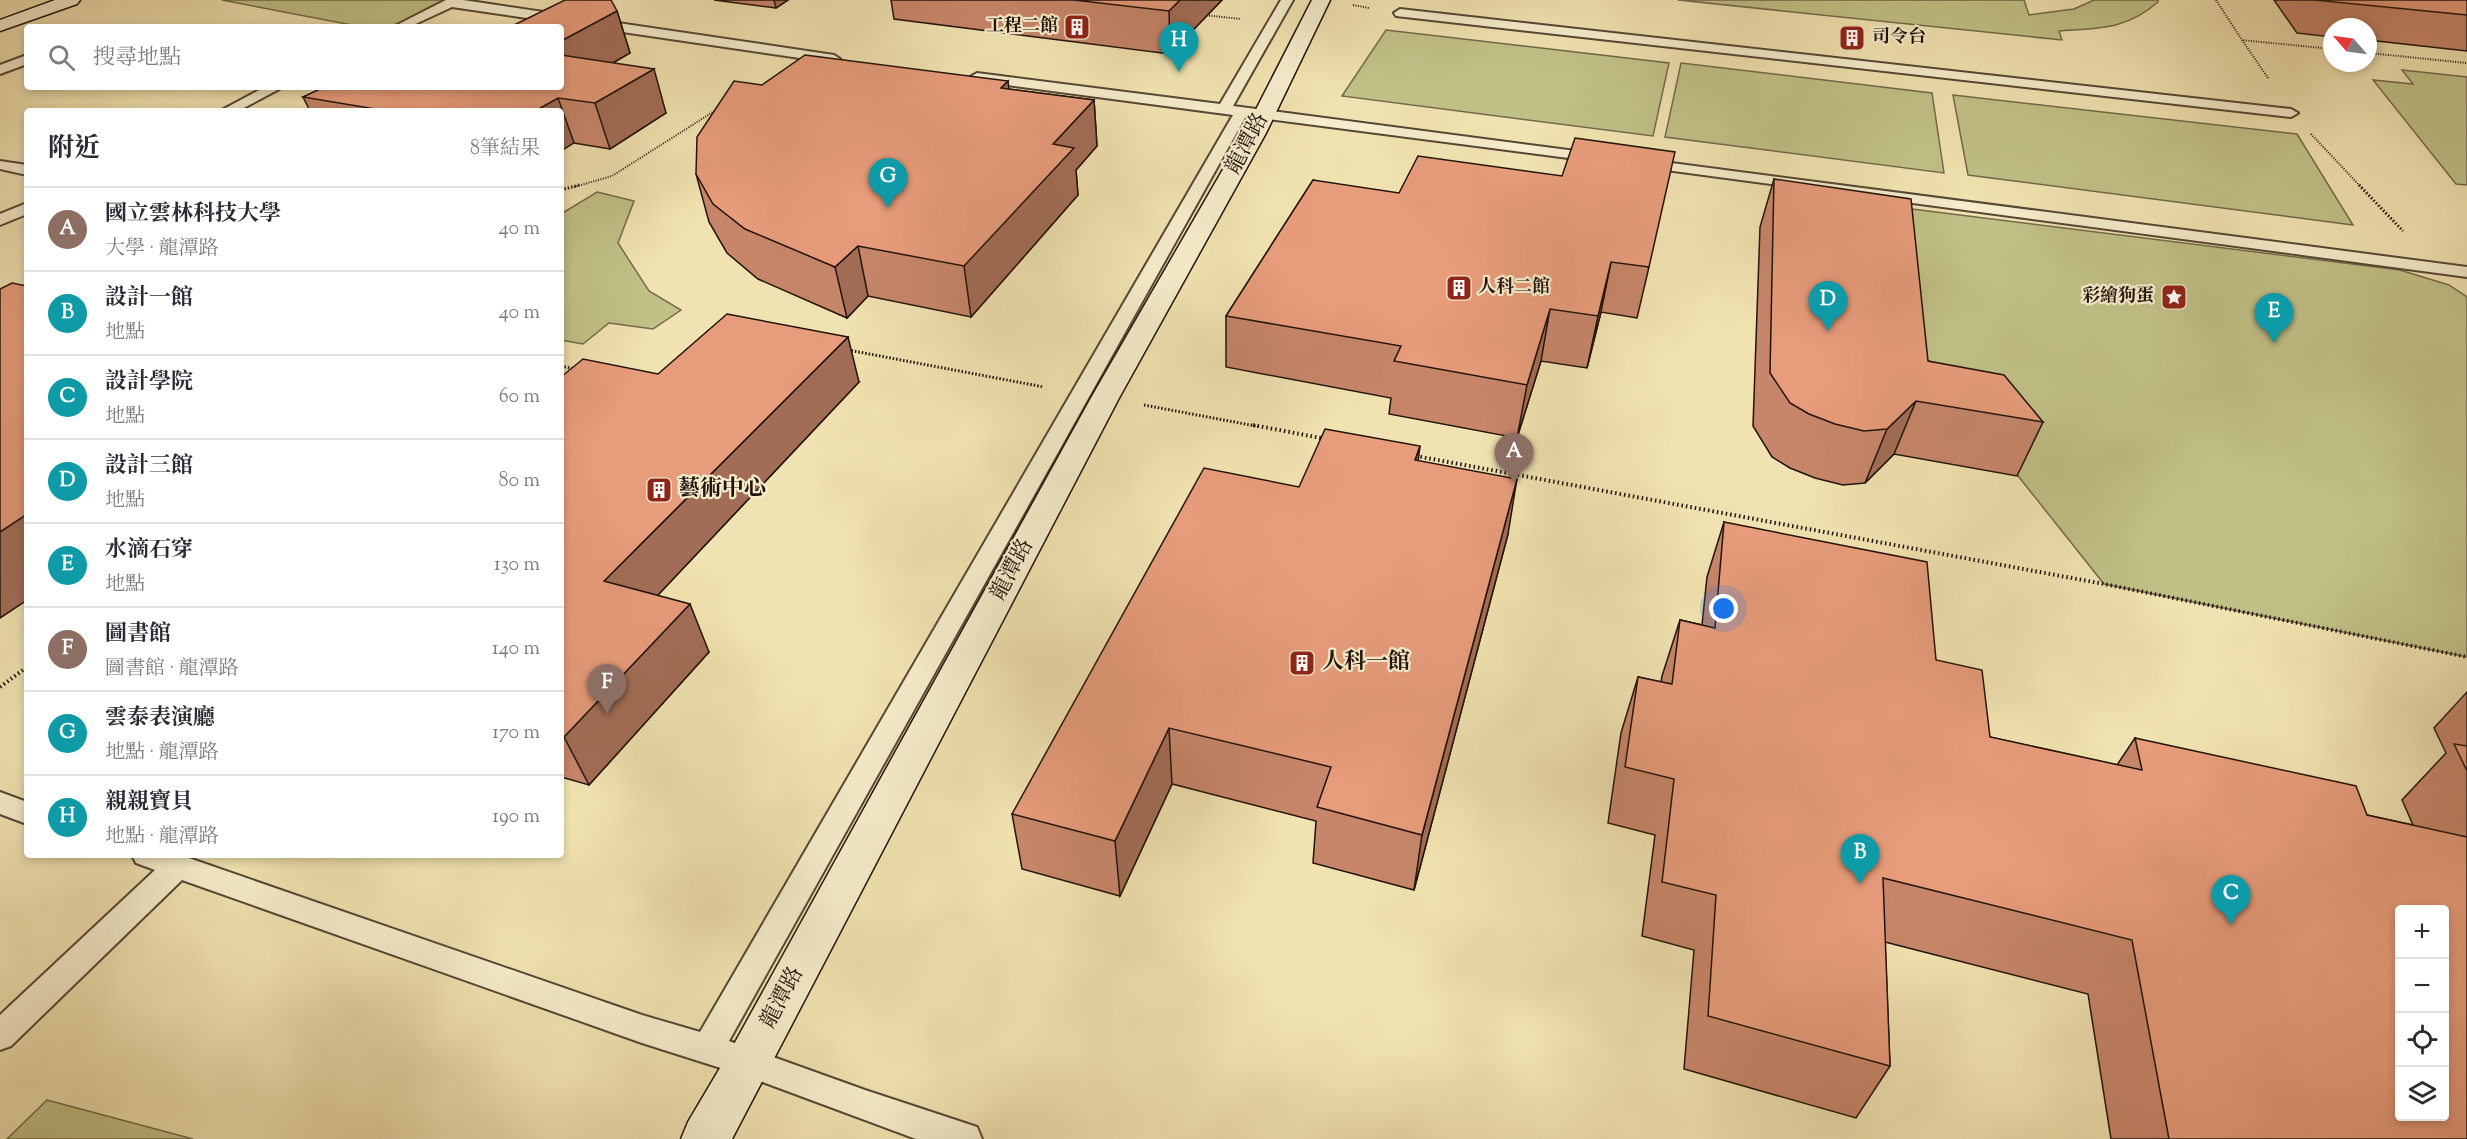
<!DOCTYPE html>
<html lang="zh-TW">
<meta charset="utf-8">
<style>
:root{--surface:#fff;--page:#f2f2f3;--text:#2b2b33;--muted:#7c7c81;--line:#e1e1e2;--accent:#111827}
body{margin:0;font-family:"Sorts Mill Goudy","Noto Serif TC",serif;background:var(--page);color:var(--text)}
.controls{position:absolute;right:18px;bottom:18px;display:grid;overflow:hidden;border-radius:6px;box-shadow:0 3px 9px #0003}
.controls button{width:54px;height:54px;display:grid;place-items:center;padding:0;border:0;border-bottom:2px solid var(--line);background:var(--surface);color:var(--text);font:30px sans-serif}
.compass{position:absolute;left:2323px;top:18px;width:54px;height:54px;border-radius:50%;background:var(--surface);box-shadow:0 3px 9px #0003;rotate:298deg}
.you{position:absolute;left:1724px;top:609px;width:21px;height:21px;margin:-15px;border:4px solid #fff;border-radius:50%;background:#1a73e8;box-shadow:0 0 0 9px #1a73e833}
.badge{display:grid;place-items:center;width:39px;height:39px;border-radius:50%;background:var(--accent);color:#fff;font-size:20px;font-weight:700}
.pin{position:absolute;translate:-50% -50px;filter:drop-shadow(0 2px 3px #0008)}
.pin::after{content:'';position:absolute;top:32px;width:21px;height:18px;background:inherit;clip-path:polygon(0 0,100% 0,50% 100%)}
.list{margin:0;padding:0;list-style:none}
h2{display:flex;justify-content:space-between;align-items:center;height:78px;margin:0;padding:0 24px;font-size:26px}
h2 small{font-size:20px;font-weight:400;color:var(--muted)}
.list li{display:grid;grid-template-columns:39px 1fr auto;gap:18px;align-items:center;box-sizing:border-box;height:84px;padding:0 24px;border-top:2px solid var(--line)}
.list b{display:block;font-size:22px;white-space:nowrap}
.list p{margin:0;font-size:20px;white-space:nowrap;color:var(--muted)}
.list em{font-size:20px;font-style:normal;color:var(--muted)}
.icon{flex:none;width:33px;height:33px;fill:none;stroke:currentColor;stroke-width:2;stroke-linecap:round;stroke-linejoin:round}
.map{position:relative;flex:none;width:2467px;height:1139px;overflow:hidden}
.search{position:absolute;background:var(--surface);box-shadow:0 3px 9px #0003;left:24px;top:24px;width:540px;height:66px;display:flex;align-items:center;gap:15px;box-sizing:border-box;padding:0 21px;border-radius:6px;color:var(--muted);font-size:22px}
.panel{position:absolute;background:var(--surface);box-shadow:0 3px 9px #0003;left:24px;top:108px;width:540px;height:750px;border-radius:6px}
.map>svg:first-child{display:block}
.green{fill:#c1c187;stroke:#726a4a;stroke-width:1.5}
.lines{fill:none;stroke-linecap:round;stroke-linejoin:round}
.lane-casing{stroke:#564635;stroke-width:4}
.secondary-casing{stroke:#22120c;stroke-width:3}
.path-far2{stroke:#22120c;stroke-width:2;stroke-dasharray:1 1.5;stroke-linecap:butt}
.path-far1{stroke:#22120c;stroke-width:3;stroke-dasharray:1.5 2;stroke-linecap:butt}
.path{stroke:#22120c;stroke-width:4;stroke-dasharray:1.5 3;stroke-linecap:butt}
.lane{fill:#f6edcc;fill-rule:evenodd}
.secondary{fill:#f6edcc;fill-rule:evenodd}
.wall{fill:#c7866a;stroke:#22120c;stroke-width:1.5}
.shaded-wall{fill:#a26d56;stroke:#22120c;stroke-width:1.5}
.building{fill:#e79c7b;stroke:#22120c;stroke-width:1.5;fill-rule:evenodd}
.labels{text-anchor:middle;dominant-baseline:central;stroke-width:4.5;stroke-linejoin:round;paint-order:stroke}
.far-poi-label{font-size:18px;font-weight:bold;fill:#22120c;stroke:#f6edcc;text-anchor:end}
.street-label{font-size:22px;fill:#22120c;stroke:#f6edcc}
.poi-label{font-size:22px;font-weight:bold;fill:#22120c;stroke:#f6edcc;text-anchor:start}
</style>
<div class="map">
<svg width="2467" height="1139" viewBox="0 0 2467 1139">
<rect width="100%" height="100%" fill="#f1e3b1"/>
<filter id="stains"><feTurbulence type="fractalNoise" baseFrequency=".00333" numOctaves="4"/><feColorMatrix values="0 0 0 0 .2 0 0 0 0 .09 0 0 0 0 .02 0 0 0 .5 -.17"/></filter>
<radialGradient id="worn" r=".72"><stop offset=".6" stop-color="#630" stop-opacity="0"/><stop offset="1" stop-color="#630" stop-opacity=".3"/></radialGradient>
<!-- green -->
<g class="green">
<path d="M222,0h233l-57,27h-36z"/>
<path d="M1678,0h346l5,15 45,-6 20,-9h64v2c-32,28 -59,26 -99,29l3,9z"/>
<path d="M1386,30l283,33 -16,73 -311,-40z"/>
<path d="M1681,63l251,30 12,80 -279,-36z"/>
<path d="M2402,70l65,7v108l-11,-1 -83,-104 40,4z"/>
<path d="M1953,95l344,39 56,91 -385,-50z"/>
<path d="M597,192l37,9 -16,42 31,48 32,19 -28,19 -44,-6 -26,21 -22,-4v-126z"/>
<path d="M1896,207l504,63 49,15 18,12v360l-363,-73 -124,-156 -73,-14z"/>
<path d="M47,1100l146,39h-186z"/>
</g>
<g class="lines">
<!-- lane casing -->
<g class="lane-casing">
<g id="lane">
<path d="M446,0h17l371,55 6,4 -6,4 -382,-56 -43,20h-16z"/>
<path d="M1281,0h12l-60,106 366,48 7,4 -7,4 -353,-46 -517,925 136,49 100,33 12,4 5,12h-66l-167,-62 -107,-34 -460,-163 -171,166 -11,4v-35l155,-145 -19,-7 -4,-8h48l462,160 58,17 533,-917 -256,-34 -7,-4 7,-4 243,31z"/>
<path d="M1400,9l891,100 7,4 -7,4 -895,-101 -2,-3z"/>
<path d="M27,55v9l-27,10v-9z"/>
<path d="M265,87h18l-45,24h-18z"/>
<path d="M1641,159l826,108v10l-831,-111 -2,-3 2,-3z"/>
<path d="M0,161l27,4v10l-27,-6z"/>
<path d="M27,203v11l-27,11v-11z"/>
<path d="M0,792l27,10v22l-27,-10z"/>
</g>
</g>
<!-- secondary casing -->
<g class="secondary-casing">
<g id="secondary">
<path d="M55,0h25l-3,4 -77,27v-11z"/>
<path d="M1312,0h18l-64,133 -147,265 -387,741h-51l7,-17 45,-76 358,-648 153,-265z"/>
</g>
</g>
<!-- path-far2 -->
<g class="path-far2">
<path d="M2216,0l26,40"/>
<path d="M1353,5l16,3"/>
<path d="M1204,15l37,4"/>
<path d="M2368,53l99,10"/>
<path d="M2268,78l-26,-38 90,9"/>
<path d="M2311,134l50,53"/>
<path d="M574,187l38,-11 104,-66"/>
</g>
<!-- path-far1 -->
<g class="path-far1">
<path d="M2359,185l44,46"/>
<path d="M561,190l18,-5"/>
<path d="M848,350l196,37"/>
<path d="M561,366l14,3"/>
<path d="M1144,405l117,22"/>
</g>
<!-- path -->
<g class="path">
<path d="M1253,425l73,14"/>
<path d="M1416,456l688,128 363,73"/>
<path d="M0,687l27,-20"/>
</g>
<!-- lane -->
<use href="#lane" class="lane"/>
<!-- secondary -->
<use href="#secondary" class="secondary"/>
</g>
<!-- wall -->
<g class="wall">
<path d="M714,0h74l-12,8z"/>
<path d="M891,0h331l-52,54 -276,-35z"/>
<path d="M2274,0h193v51l-99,-11v-13h-36v10l-35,-4z"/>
<path d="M617,11l13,42 -17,10 53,50 -56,36 -36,-6 -13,-32h-251l-7,-14z"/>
<path d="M1008,81v8l86,11 3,46 -21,24 2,25 -107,122 -103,-21 -21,22 -89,-39 -31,-26 -18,-31 -13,-48 66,-89z"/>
<path d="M1774,179l154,182 115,61 -26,54 -123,-22 -29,29 -22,2 -28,-7 -25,-10 -18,-11 -19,-31 7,-199z"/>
<path d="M1313,180l336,87 -12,51 -36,-6 -14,56 -46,-7 -24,77 -128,-24 2,-16 -165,-31v-51z"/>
<path d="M658,374l201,8 -201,213 51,57 -120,133 -28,-8v-400z"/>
<path d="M1418,460l90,74 -94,356 -101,-27 3,-42 -144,-37 -52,112 -98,-27 -10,-55 287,-327z"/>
<path d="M1724,522l212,138 54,77 127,28 18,-27 232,77 46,10 -11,-25 44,-47 -12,-25 33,-36v447h-356l-23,-145 -203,-52 5,124 -34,52 -172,-49 10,-119 -52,-14 13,-101 -47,-12 13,-90 17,-56 23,5 1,-6 18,-56 22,5 5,-48z"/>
</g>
<!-- shaded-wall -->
<g class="shaded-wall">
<path d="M774,0h14l-12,8z"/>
<path d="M1180,0h42l-52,54 -1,-43z"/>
<path d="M617,11l13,42 -75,43 6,-9v-46z"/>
<path d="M654,69l12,44 -56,36 -15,-46z"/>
<path d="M1008,81l5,44 -12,-37z"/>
<path d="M558,98l16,45 -13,8v-40h-26z"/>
<path d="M1094,100l3,46 -21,24 2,25 -107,122 -7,-51 89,-122z"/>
<path d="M858,246l10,50 -21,22 -12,-51z"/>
<path d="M1611,262l-10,50 -14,56 11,-52z"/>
<path d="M1550,309l-9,52 -24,77 10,-53z"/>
<path d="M848,337l11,45 -234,248 -21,-49z"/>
<path d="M1916,401l-22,53 -29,29 22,-54z"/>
<path d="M1420,446l-7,55 2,-41z"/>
<path d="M1517,479l-9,55 -94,356 8,-55z"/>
<path d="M27,514v86l-27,18v-86z"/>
<path d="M690,604l19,48 -120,133 -25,-48z"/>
<path d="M1169,728l3,56 -52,112 -5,-55z"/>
</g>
<!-- building -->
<g class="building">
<path d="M565,0h46l6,11 -56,30v-14h-51z"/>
<path d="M1074,0h106l-11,11z"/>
<path d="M2314,0h153v15z"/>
<path d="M561,55l93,14 -59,34 -37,-5 -23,13h-148l-84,-14 21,-10h237z"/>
<path d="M805,55l203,26 -7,7 93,12 -41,44 21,4 -110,118 -106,-20 -23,21 -90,-38 -32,-25 -17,-30 1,-37 37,-56 28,4z"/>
<path d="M1575,138l100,14 -26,115 -38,-5 -13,54 -48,-7 -23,76 -133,-24 7,-15 -175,-30 87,-136 86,13 19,-37 144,20z"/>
<path d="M1774,179l137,20 17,162 76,14 39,47 -127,-21 -29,28 -23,2 -29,-7 -26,-10 -19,-11 -20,-30z"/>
<path d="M12,283l15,3v228l-27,18v-243z"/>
<path d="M727,314l121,23 -244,244 86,23 -126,133 -3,-1v-359l22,-18 75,15z"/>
<path d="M1325,429l95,17 -5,14 102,19 -95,356 -105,-28 14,-40 -162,-39 -54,113 -103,-27 192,-346 95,19z"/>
<path d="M1724,522l203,40 9,98 46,10 8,67 152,33 -7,-32 221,48 11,29 100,22v302h-298l-37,-199 -249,-62 7,188 -182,-50 8,-121 -54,-13 12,-103 -49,-12 13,-90 34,7 8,-64 35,8zM2400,909h45v207h-45z"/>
<path d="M2454,744l13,2v25z"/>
</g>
<!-- icons -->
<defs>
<g id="building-square" transform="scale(1.35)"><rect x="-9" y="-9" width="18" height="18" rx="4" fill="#8f2418" stroke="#f6edcc"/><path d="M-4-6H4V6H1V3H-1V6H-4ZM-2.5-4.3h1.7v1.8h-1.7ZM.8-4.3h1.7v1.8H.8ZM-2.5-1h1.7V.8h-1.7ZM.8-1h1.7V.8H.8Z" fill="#fff"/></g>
<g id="sight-square" transform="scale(1.35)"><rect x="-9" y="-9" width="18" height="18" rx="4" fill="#8f2418" stroke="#f6edcc"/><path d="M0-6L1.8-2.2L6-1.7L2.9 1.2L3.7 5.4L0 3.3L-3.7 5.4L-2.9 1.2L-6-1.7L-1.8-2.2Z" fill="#fff"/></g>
</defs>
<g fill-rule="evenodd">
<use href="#building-square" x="1077" y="27"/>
<use href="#building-square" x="1852" y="38"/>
<use href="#building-square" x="1459" y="288"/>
<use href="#sight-square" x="2174" y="297"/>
<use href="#building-square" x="659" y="490"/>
<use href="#building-square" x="1302" y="663"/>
</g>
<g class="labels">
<!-- far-poi labels -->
<g class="far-poi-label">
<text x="1058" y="27">工程二館</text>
<text x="1872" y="38" text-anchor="start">司令台</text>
<text x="1478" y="288" text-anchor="start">人科二館</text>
<text x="2154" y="297">彩繪狗蛋</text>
</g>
<!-- street labels -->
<g class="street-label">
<text transform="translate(1248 144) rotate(-62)">龍潭路</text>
<text transform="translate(1013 570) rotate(-62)">龍潭路</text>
<text transform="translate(783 998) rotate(-62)">龍潭路</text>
</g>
<!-- poi labels -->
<g class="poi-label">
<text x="678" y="490">藝術中心</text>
<text x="1322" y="663">人科一館</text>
</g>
</g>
<rect width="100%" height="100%" filter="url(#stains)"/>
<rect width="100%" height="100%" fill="url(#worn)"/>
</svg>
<div class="controls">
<button>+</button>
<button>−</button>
<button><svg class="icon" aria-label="locate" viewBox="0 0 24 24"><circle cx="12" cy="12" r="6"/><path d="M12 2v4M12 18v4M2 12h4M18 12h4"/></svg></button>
<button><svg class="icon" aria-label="layers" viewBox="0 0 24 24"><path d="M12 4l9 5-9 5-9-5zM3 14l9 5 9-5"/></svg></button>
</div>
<svg class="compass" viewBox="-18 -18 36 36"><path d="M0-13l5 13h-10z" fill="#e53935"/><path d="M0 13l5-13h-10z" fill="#7c7c81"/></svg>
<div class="you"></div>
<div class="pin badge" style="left:1514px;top:483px;background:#8d6e63">A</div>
<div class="pin badge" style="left:1860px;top:884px;background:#0f9aa8">B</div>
<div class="pin badge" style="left:2231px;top:925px;background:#0f9aa8">C</div>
<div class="pin badge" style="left:1828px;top:331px;background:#0f9aa8">D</div>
<div class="pin badge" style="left:2274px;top:343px;background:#0f9aa8">E</div>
<div class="pin badge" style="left:607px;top:714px;background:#8d6e63">F</div>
<div class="pin badge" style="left:888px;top:208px;background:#0f9aa8">G</div>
<div class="pin badge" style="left:1179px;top:72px;background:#0f9aa8">H</div>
<div class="search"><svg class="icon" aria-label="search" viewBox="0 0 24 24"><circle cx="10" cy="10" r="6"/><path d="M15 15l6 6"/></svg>搜尋地點</div>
<section class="panel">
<h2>附近<small>8筆結果</small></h2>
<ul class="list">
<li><span class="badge" style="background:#8d6e63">A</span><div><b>國立雲林科技大學</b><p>大學 · 龍潭路</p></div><em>40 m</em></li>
<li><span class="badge" style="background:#0f9aa8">B</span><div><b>設計一館</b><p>地點</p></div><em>40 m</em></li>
<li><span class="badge" style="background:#0f9aa8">C</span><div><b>設計學院</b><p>地點</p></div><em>60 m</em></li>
<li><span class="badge" style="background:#0f9aa8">D</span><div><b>設計三館</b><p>地點</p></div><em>80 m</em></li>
<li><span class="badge" style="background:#0f9aa8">E</span><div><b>水滴石穿</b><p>地點</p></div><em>130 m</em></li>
<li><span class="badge" style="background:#8d6e63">F</span><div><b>圖書館</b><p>圖書館 · 龍潭路</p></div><em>140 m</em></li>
<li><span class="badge" style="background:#0f9aa8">G</span><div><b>雲泰表演廳</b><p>地點 · 龍潭路</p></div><em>170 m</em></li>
<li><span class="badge" style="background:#0f9aa8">H</span><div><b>親親寶貝</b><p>地點 · 龍潭路</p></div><em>190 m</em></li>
</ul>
</section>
</div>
